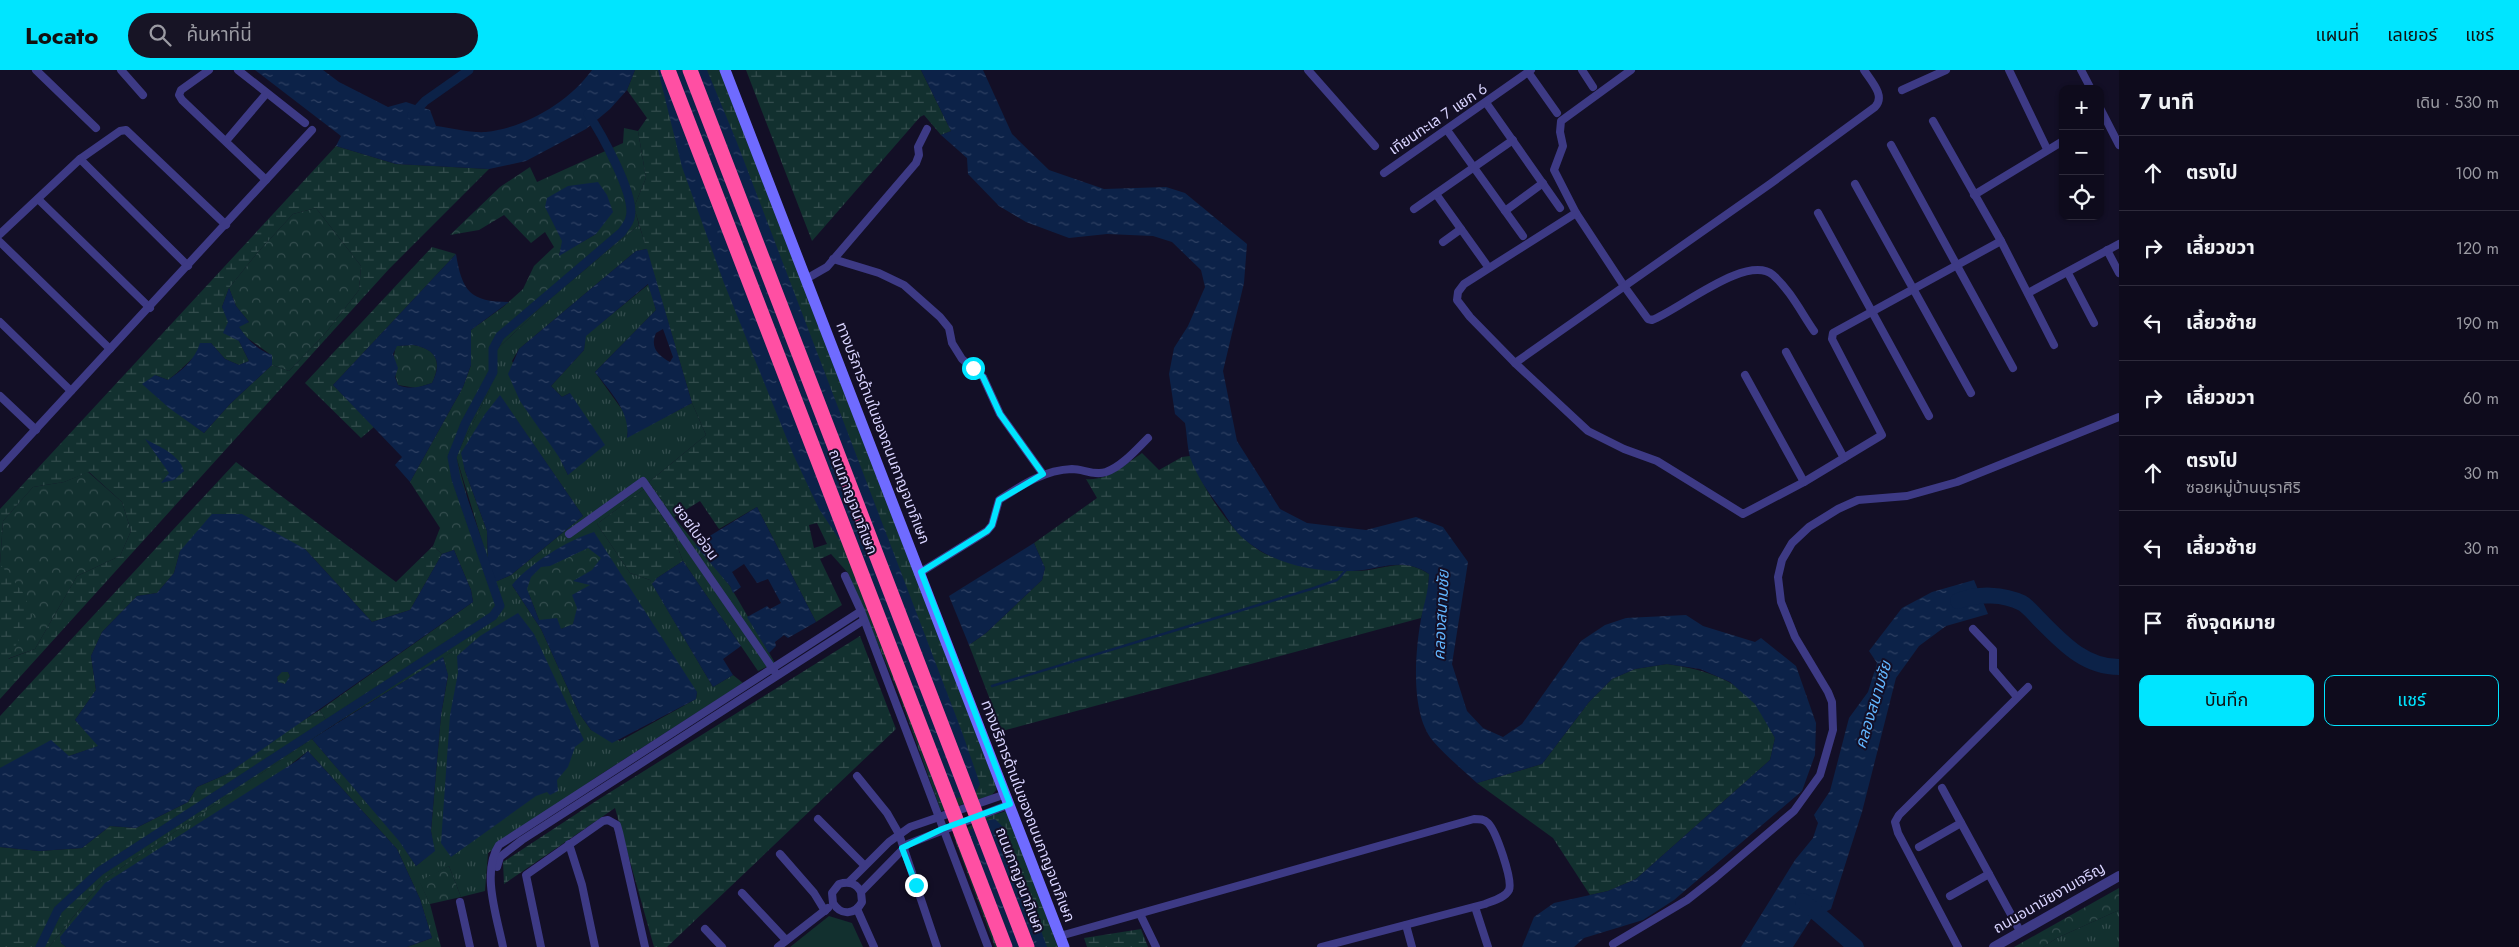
<!DOCTYPE html>
<html lang="th">
<meta charset="utf-8">
<style>
:root{--surface:#0e0b1c;--page:#171425;--text:#f1f3f6;--muted:#9b9ba3;--line:#2e2b3b;--accent:#00e5ff}
body{margin:0;font-family:Jost,"Noto Sans Thai",sans-serif;background:var(--page);color:var(--text)}
.controls{position:absolute;right:15px;top:15px;display:grid;overflow:hidden;border-radius:10px;box-shadow:0 1px 4px #0004}
.controls button{width:45px;height:45px;display:grid;place-items:center;padding:0;border:0;border-bottom:1px solid var(--line);background:var(--surface);color:var(--text);font:25px sans-serif}
.stop{position:absolute;width:15px;height:15px;margin:-11px;border:4px solid #00e5ff;border-radius:50%;background:#fff}
.stop.end{background:#00e5ff;border-color:#fff;box-shadow:0 1px 5px #0008}
.list{margin:0;padding:0;list-style:none}
h2{display:flex;justify-content:space-between;align-items:center;height:65px;margin:0;padding:0 20px;font-size:21px}
h2 small{font-size:16px;font-weight:400;color:var(--muted)}
.list li{display:grid;grid-template-columns:32px 1fr auto;gap:15px;align-items:center;box-sizing:border-box;height:75px;padding:0 20px;border-top:1px solid var(--line)}
.list b{display:block;font-size:19px;white-space:nowrap}
.list p{margin:0;font-size:16px;white-space:nowrap;color:var(--muted)}
.list em{font-size:16px;font-style:normal;color:var(--muted)}
.actions{display:flex;gap:10px;padding:15px 20px}
.actions a{flex:1;padding:11px 0;border:1px solid var(--accent);border-radius:10px;text-align:center;font-size:18px;color:var(--accent)}
.actions .main{background:var(--accent);color:#111}
.icon{flex:none;width:28px;height:28px;fill:none;stroke:currentColor;stroke-width:2;stroke-linecap:round;stroke-linejoin:round}
.map{position:relative;flex:none;width:2119px;height:877px;overflow:hidden}
header{display:flex;align-items:center;gap:30px;box-sizing:border-box;height:70px;padding:0 25px;background:var(--accent);color:#111}
header strong{font-size:24px}
nav{display:flex;gap:28px;margin-inline-start:auto;font-size:18px}
.search{width:350px;height:45px;background:var(--page);display:flex;align-items:center;gap:12px;box-sizing:border-box;padding:0 18px;border-radius:28px;color:var(--muted);font-size:19px}
main{display:flex}
aside{flex:1;background:var(--surface)}
.map>svg:first-child{display:block}
.grass{fill:url(#grass-tufts);fill-rule:evenodd}
.forest{fill:url(#forest-crowns);fill-rule:evenodd}
.wetland{fill:url(#wetland-marsh);fill-rule:evenodd}
.park{fill:#12302f}
.water{fill:url(#water-ripples);fill-rule:evenodd}
.lines{fill:none;stroke-linecap:round;stroke-linejoin:round}
.stream{stroke:#0c2248;stroke-width:2.5}
.canal{stroke:#0c2248;stroke-width:9}
.river{stroke:#0c2248;stroke-width:16}
.minor{stroke:#3d3a85;stroke-width:8}
.tertiary{stroke:#3d3a85;stroke-width:10}
.secondary{stroke:#6f6bff;stroke-width:11}
.motorway-bridge{stroke:#ff4fa3;stroke-width:15}
.route{stroke:#00e5ff;stroke-width:6}
.labels{text-anchor:middle;dominant-baseline:central;stroke-width:4;stroke-linejoin:round;paint-order:stroke}
.street-label{font-size:15px;fill:#d9d4ff;stroke:#130f26}
.water-label{font-size:16px;font-style:italic;fill:#62b6ff;stroke:#130f26}
</style>
<header>
<strong>Locato</strong>
<div class="search"><svg class="icon" aria-label="search" viewBox="0 0 24 24"><circle cx="10" cy="10" r="6"/><path d="M15 15l6 6"/></svg>ค้นหาที่นี่</div>
<nav><a>แผนที่</a><a>เลเยอร์</a><a>แชร์</a></nav>
</header>
<main>
<div class="map">
<svg width="2119" height="877" viewBox="0 0 2119 877">
<defs>
<pattern id="grass-tufts" width="24" height="20" patternUnits="userSpaceOnUse" patternTransform="scale(1.25)"><rect width="24" height="20" fill="#12302f"/><path d="M3 7l-1-3M5 7V3M7 7l1-3M15 17l-1-3M17 17v-4M19 17l1-3" fill="none" stroke="#344d4e"/></pattern>
<pattern id="forest-crowns" width="20" height="18" patternUnits="userSpaceOnUse" patternTransform="scale(1.25)"><rect width="20" height="18" fill="#12302f"/><path d="M2 6a3 3 0 1 1 6 0M12 15a3 3 0 1 1 6 0" fill="none" stroke="#344d4e"/></pattern>
<pattern id="wetland-marsh" width="20" height="14" patternUnits="userSpaceOnUse" patternTransform="scale(1.25)"><rect width="20" height="14" fill="#12302f"/><path d="M1 5h8M5 5V1M11 12h8M15 12V8" fill="none" stroke="#344d4e"/></pattern>
<pattern id="water-ripples" width="26" height="14" patternUnits="userSpaceOnUse" patternTransform="scale(1.25)"><rect width="26" height="14" fill="#0c2248"/><path d="M2 4q2-2 4 0t4 0M15 11q2-2 4 0t4 0" fill="none" stroke="#2f4163"/></pattern>
</defs>
<rect width="100%" height="100%" fill="#130f26"/>
<!-- grass -->
<g class="grass">
<path d="M639,155l8,24 -11,2 -117,98 -7,12 56,114 2,-82 -8,4 -11,-11 33,-36 1,-14 64,-52 7,26 -61,62 28,39 6,14 -2,12 65,-34 14,32 -57,47 25,35 56,69 45,77 -17,8 -75,-110 -12,-31 -27,-41 -47,35 33,49 20,7 63,107 20,-12 10,8 -148,95 -107,75 -3,38 -24,6 -12,-31 -29,16 10,22 11,43h-34l25,-9 -12,-39 -23,-50 -89,-98 -247,192 5,4h-17l54,-67 209,-141 88,102 16,25 18,-15 -3,-20 10,-116 7,-39 -5,-19 9,-5 46,-61 -3,-9 16,-7 72,-59 -83,-120 -38,57 3,18 22,60 1,30 -32,-105 33,-65 4,-38 59,-56zM512,515l185,107 -1,7 -76,42 -29,-11 -12,-17 -38,-84z"/>
<path d="M2119,840v37h-76l14,-9z"/>
</g>
<!-- forest -->
<g class="forest">
<path d="M624,58l14,3 8,47 -12,29 5,18 -87,72 -59,56 -4,38 -33,65 13,48 37,105 -54,43 -122,75 -10,-17 153,-108 -2,-12 -17,-40 -12,4 -9,-8 7,-18 -30,-46 53,-95 8,-22v-35l32,-23 20,-18 11,-23 20,-19 -9,-15 -14,11 -27,-28 -25,15 -29,5 50,-48 30,-20 7,15 86,-39zM555,156l41,8 -37,21 4,-14z"/>
<path d="M316,138l45,58 -2,24 -35,45 -35,36 -17,-6 -1,-10 -25,-18 -8,-11 11,-4 -13,-16 -7,-18 29,-36 35,-38z"/>
<path d="M413,275c24,4 29,17 19,38l-16,5 -18,-3c-4,-12 -6,-26 -2,-39z"/>
<path d="M88,402l34,30 9,29 -11,25 -43,20 -42,73 -28,10 -7,-95 3,-43 30,-34 31,-5z"/>
<path d="M588,478l14,10 -10,12 -18,10 17,5 -19,10 5,13 -4,17 -12,4 -22,-9 -12,-31 4,-12 10,-10 9,-1z"/>
<path d="M281,602h7l2,4 -4,8 -8,-1 -1,-6z"/>
<path d="M449,796l12,31 -31,7 -11,-23z"/>
<path d="M2119,818v22l-62,28 -14,9h-29z"/>
</g>
<!-- wetland -->
<g class="wetland">
<path d="M635,0h88l274,719 -5,6 -51,16 -43,-119 -50,-119 -17,-19 -11,5 22,46 -26,17 -59,-115 -38,22 -19,-28 -26,16 -25,-35 57,-47 -14,-32 -58,-196 12,-29 -8,-47 9,-13 -20,-28zM817,453l10,21 -13,4 -5,-23z"/>
<path d="M746,0h175l30,61 -10,4 -17,-20 -4,2 -108,124z"/>
<path d="M336,76l60,18 93,5 -100,100 -389,430v-190zM316,138l45,58 -2,24 -35,45 -35,36 -17,-6 -42,39 -26,29 -16,-12 -33,-46 13,5c16,-12 27,-26 43,-37l14,16 14,6 10,-4 -27,-54 7,-19 29,-36 35,-38zM146,370l38,31 -22,11 8,-9zM89,402l33,30 9,29 -11,25 -43,20 -42,73 -27,10 25,-44 -11,-24 -22,-27 3,-43 30,-34 31,-5z"/>
<path d="M432,177l24,7 -123,131 41,42 -13,11 -56,-55z"/>
<path d="M1142,383l17,17 23,-13 8,-1c13,33 47,89 83,101 13,5 64,13 79,14 30,1 49,-16 77,3l-1,20 -7,24 -419,113 -33,-86 17,-12 56,-53 3,-12 -11,-25 63,-45 -11,-19c21,2 39,-14 56,-26z"/>
<path d="M236,392l160,120 37,-36 9,8 -32,56 -38,12 -67,-73 -125,2 -6,22 -17,20 -20,3 -35,36 -11,24 5,34 -21,30 24,26 -30,10 -69,12v-52z"/>
<path d="M644,419l27,41 12,31 -26,17 -5,6 -2,-4 -20,-7 -33,-49z"/>
<path d="M860,566l36,93 -229,218h-13l-39,-139 -111,76 -1,-22 93,-61z"/>
<path d="M1667,594c32,5 68,13 89,41 7,10 13,22 19,33l-5,22 -134,119 -28,12 -18,4 -37,-57 -76,-55 65,-19 47,-62 23,-23 23,-10z"/>
<path d="M320,640l10,17 -227,153 -54,67h-49v-100l39,4 43,-3 28,-22 26,2 52,-26 9,-15 30,-13 51,-38z"/>
<path d="M1007,741l51,136h-63l-42,-112 36,-19z"/>
<path d="M1141,859l7,18h-61l-3,-9z"/>
</g>
<!-- park -->
<path class="park" d="M829,846l23,7 11,24h-73z"/>
<!-- water -->
<g class="water">
<path d="M255,0h68l16,12 49,25 18,-5 24,8 6,16c16,2 34,7 50,6 39,-4 83,-30 106,-62h43l-8,20 -17,19 -24,20 -60,32 -37,8 -93,-5 -60,-18 5,-10z"/>
<path d="M658,0h49l29,70 226,592 18,52 -4,8 -35,11 -92,-249 -30,-45 -26,-55 -69,-171 -42,-116z"/>
<path d="M921,0h62l29,64 37,36 55,19 62,-2 19,6 62,51 -3,39 -21,88 14,70 43,68 27,14 59,7 50,-13 27,10 25,35 -16,102 15,47 16,17 20,9 19,-13 59,-83 24,-16 21,-7 60,-3 17,11 52,16 6,-4 35,28 20,57 -1,32 -13,36 -128,109 -31,20 -59,18 -10,9h-52l12,-30 20,-14 54,-12 28,-12 134,-119 5,-22 -20,-34 -25,-22 -30,-13 -33,-5 -32,5 -23,10 -23,23 -47,62 -65,19c-14,-13 -31,-27 -44,-42 -23,-27 -18,-89 -12,-122 3,-16 8,-29 8,-45 -27,-18 -48,-4 -77,-3 -38,1 -78,-6 -108,-32 -9,-7 -16,-20 -23,-30 -12,-15 -25,-34 -31,-52 -3,-11 -3,-23 -5,-34l-10,-9 -6,-40 5,-26 14,-22 17,-39 -4,-17 -29,-28 -19,-6 -46,-2 -38,4 -43,-16 -27,-16 -31,-32 -1,-16 -26,-23 10,-4z"/>
<path d="M598,112l9,13 6,17 -17,22 -37,22 3,-15 -17,-34 2,-9 21,-12z"/>
<path d="M647,179l45,154 -65,35c4,-26 -17,-46 -32,-66l61,-62 -8,-26 -62,52 -2,14 -33,36 11,11 8,-4 35,52 -37,30 -9,-18 -39,-56 -12,-27 11,-25 117,-98zM663,259l10,28 -3,5c-13,-7 -20,-15 -14,-29z"/>
<path d="M456,184c6,37 14,48 53,48l-38,28v35l-8,22 -53,95 -15,-17 7,-8 -69,-72zM413,275c23,4 30,17 19,38 -12,4 -22,7 -34,2l-3,-8 3,-9 -5,-14 4,-8z"/>
<path d="M229,218l7,18 13,16 -10,5c8,12 18,23 33,28v10l-42,39 -26,29 -35,-25 -27,-24 13,-9 13,5c14,-10 27,-20 32,-37h11l14,16 14,6 10,-4 -10,-20 -16,-8 5,-11 -6,-15z"/>
<path d="M500,325l83,121 -72,59 -16,7 -7,-21 -1,-30 -22,-60 -4,-18 24,-39z"/>
<path d="M145,369c15,8 34,15 39,32l-10,9 -13,3 8,-10z"/>
<path d="M757,437l59,115 -28,16 -4,-3 -9,7 1,4 -7,7 -22,-36 20,-11 3,3 11,-6 -13,-24 -11,4 -13,-19 -12,8 9,15 -8,6 -3,-7 -35,-41z"/>
<path d="M212,444h30l63,35 67,73 38,-12 32,-56 12,-4 17,40 2,12 -246,172 -30,13 -9,15 -52,26 -26,-2 -28,22 -43,3 -39,-4v-79l51,-28 18,16 29,-10 -23,-26 21,-30 -5,-34 11,-24 35,-36 20,-3 17,-20 6,-22zM282,602h6l2,4 -5,8 -7,-2 -1,-5z"/>
<path d="M594,462l103,160 -1,7 -84,44 -21,-13 -12,-17 -38,-84 -29,-44c17,-21 56,-45 82,-53zM588,478l13,10 -9,12 -19,11 17,4 -18,10 5,13 -4,16 -12,5 -4,-11 -18,2 -12,-31 4,-12 10,-10 9,-1z"/>
<path d="M1034,473l11,25 -3,12 -56,53 -17,12 -20,-49z"/>
<path d="M683,491l58,85 -18,13 10,16 -20,12 -61,-103 5,-6z"/>
<path d="M1974,510l14,34 -42,12 -27,20 -23,32 -34,134 -31,97 -20,10 -18,28h-52l54,-87 18,-22 5,-15 -4,-8 16,-24 19,-73 19,-26 9,-29 -8,-12 33,-43 30,-16z"/>
<path d="M518,543l16,21 50,106 -9,7 -7,20 -11,13 1,11 -8,4 -3,-3 -11,4 -85,61 -10,-14 9,-128 8,-42 -1,-17 23,-20z"/>
<path d="M443,587l5,18 -7,40 -10,116 4,20 -19,15 -17,-25 -87,-102z"/>
<path d="M308,681l89,98 23,50 12,39 -25,9h-341l-5,-4 -1,-6 45,-54 193,-123z"/>
<path d="M995,749l8,8 44,120h-49l-38,-103c9,-15 18,-23 35,-25z"/>
</g>
<g class="lines">
<!-- stream -->
<path class="stream" d="M992,616l319,-97 26,-9 10,-11"/>
<!-- canal -->
<g class="canal">
<path d="M412,45l13,-14 44,-31"/>
<path d="M40,877l18,-37 42,-39 393,-255 7,-10 -44,-127 -4,-22 13,-33 28,-52v-23l7,-13 122,-104c3,-5 7,-9 8,-14 7,-21 -30,-87 -42,-104"/>
</g>
<!-- river -->
<g class="river">
<path d="M1958,531c20,-8 46,-7 64,2 6,3 12,11 17,16 23,23 45,48 80,48"/>
<path d="M1803,831l53,46"/>
</g>
<!-- minor -->
<g class="minor">
<path d="M36,0l60,58"/>
<path d="M121,0l22,25"/>
<path d="M209,0l-28,20 -2,5 3,5 84,80"/>
<path d="M238,0l67,53"/>
<path d="M1308,0l67,76"/>
<path d="M1582,0l11,17"/>
<path d="M1631,0l-70,51 -1,11 3,14 -9,24 22,43 48,73 24,33 4,1c27,-10 95,-67 121,-45 17,15 28,37 41,56"/>
<path d="M2009,0l38,79"/>
<path d="M2081,0l10,19"/>
<path d="M1528,2l29,41"/>
<path d="M1902,20l44,-20"/>
<path d="M1487,34l73,104"/>
<path d="M2100,38l19,37"/>
<path d="M1447,60l76,106"/>
<path d="M226,71l40,-47"/>
<path d="M1891,75l122,223"/>
<path d="M80,89l108,107"/>
<path d="M1384,103l147,-103"/>
<path d="M1855,114l116,209"/>
<path d="M1436,124l50,70"/>
<path d="M1974,125l89,-54"/>
<path d="M38,129l112,109"/>
<path d="M1414,139l99,-69"/>
<path d="M1505,141l38,-28"/>
<path d="M1576,143l-112,71 -6,8 -1,8 13,17 45,46 73,68 36,18 33,12 86,53 61,-32 78,-47 -50,-96 1,-6 168,-92 -68,-120"/>
<path d="M1818,143l111,203"/>
<path d="M0,164l80,-75 40,-28 6,-1 100,95"/>
<path d="M2001,171l53,104"/>
<path d="M0,172l110,107"/>
<path d="M1443,172l18,-13"/>
<path d="M2107,180l12,23"/>
<path d="M833,189l46,14 25,12 36,32 9,11 3,15 10,16 21,18 17,37 43,60"/>
<path d="M2068,203l26,50"/>
<path d="M806,209l21,-12 89,-104 3,-8 -1,-8 9,-18"/>
<path d="M2028,223l91,-49"/>
<path d="M0,252l71,69"/>
<path d="M1786,282l58,106"/>
<path d="M1515,293l255,-179 105,-77c11,-11 -4,-26 -11,-37"/>
<path d="M1745,305l59,107"/>
<path d="M0,326l36,34"/>
<path d="M0,398l312,-338"/>
<path d="M569,464l74,-53 132,191"/>
<path d="M921,502l66,-41 5,-6 7,-25c23,-15 45,-30 73,-31 11,0 23,7 34,3 16,-6 30,-22 42,-34"/>
<path d="M845,506l16,35 127,336"/>
<path d="M1973,559l20,21v19l24,28"/>
<path d="M857,706l30,37 12,21 38,113"/>
<path d="M1942,718l78,143"/>
<path d="M818,749l46,46"/>
<path d="M569,774l13,41 13,62"/>
<path d="M1919,777l42,-24"/>
<path d="M780,784l34,39 11,18"/>
<path d="M497,797l3,-10 22,-17 342,-220"/>
<path d="M849,812l40,-40 21,-15 96,-33"/>
<path d="M861,822c-5,-9 -12,-11 -22,-8l-7,9 1,10c8,13 22,12 29,-1l-1,-10 47,-48 102,-40"/>
<path d="M742,823l44,47"/>
<path d="M1950,826l39,-22"/>
<path d="M460,832l10,45"/>
<path d="M1475,837l13,40"/>
<path d="M857,839l17,38"/>
<path d="M1140,844l16,33"/>
<path d="M1406,855l6,22"/>
<path d="M705,859l17,18"/>
<path d="M1060,866l414,-117c6,0 10,0 14,4 8,8 25,57 21,67 -4,8 -17,11 -24,14l-164,43"/>
<path d="M1613,874l74,-44 28,-22 79,-67 26,-36 13,-45 -1,-28 -4,-10 -33,-55 -14,-35 -3,-25 4,-17 10,-17 17,-16 29,-18 20,-9 49,-4 50,-14 162,-65"/>
<path d="M503,877c-6,-30 -22,-75 -4,-102l362,-234"/>
<path d="M541,877l-15,-72 77,-54 5,-1 9,5 2,7 26,115"/>
<path d="M778,877l50,-39"/>
<path d="M1958,877l-60,-114 -3,-11 4,-7 129,-128"/>
</g>
<!-- tertiary -->
<path class="tertiary" d="M1994,877l125,-71"/>
<!-- secondary -->
<path class="secondary" d="M725,0l339,877"/>
<!-- motorway-bridge -->
<g class="motorway-bridge">
<path d="M668,0l337,877"/>
<path d="M690,0l337,877"/>
</g>
</g>
<g class="lines">
<!-- route -->
<path class="route" d="M916,815l-14,-37 40,-19 68,-25 -89,-232 66,-41 5,-6 7,-25 44,-26 -43,-60 -17,-37 -10,-9"/>
</g>
<g class="labels">
<!-- street labels -->
<g class="street-label">
<text transform="translate(1438 49) rotate(-34)">เทียนทะเล 7 แยก 6</text>
<text transform="translate(883 363) rotate(69)">ทางบริการด้านในของถนนกาญจนาภิเษก</text>
<text transform="translate(853 432) rotate(69)">ถนนกาญจนาภิเษก</text>
<text transform="translate(696 462) rotate(54)">ซอยใบอ่อน</text>
<text transform="translate(1028 741) rotate(69)">ทางบริการด้านในของถนนกาญจนาภิเษก</text>
<text transform="translate(1020 810) rotate(69)">ถนนกาญจนาภิเษก</text>
<text transform="translate(2049 828) rotate(-30)">ถนนอนามัยงามเจริญ</text>
</g>
<!-- water labels -->
<g class="water-label">
<text transform="translate(1441 545) rotate(-87)">คลองสนามชัย</text>
<text transform="translate(1873 635) rotate(-73)">คลองสนามชัย</text>
</g>
</g>
</svg>
<div class="controls">
<button>+</button>
<button>−</button>
<button><svg class="icon" aria-label="locate" viewBox="0 0 24 24"><circle cx="12" cy="12" r="6"/><path d="M12 2v4M12 18v4M2 12h4M18 12h4"/></svg></button>
</div>
<div class="stop" style="left:973px;top:298px"></div>
<div class="stop end" style="left:916px;top:815px"></div>
</div>
<aside>
<h2>7 นาที<small>เดิน · 530 m</small></h2>
<ul class="list">
<li><svg class="icon" aria-label="ahead" viewBox="0 0 24 24"><path d="M12 20V5M6 11l6-6 6 6"/></svg><div><b>ตรงไป</b></div><em>100 m</em></li>
<li><svg class="icon" aria-label="right" viewBox="0 0 24 24"><path d="M7 20v-9h11M14 6l5 5-5 5"/></svg><div><b>เลี้ยวขวา</b></div><em>120 m</em></li>
<li><svg class="icon" aria-label="left" viewBox="0 0 24 24"><path d="M17 20v-9H6M10 6l-5 5 5 5"/></svg><div><b>เลี้ยวซ้าย</b></div><em>190 m</em></li>
<li><svg class="icon" aria-label="right" viewBox="0 0 24 24"><path d="M7 20v-9h11M14 6l5 5-5 5"/></svg><div><b>เลี้ยวขวา</b></div><em>60 m</em></li>
<li><svg class="icon" aria-label="ahead" viewBox="0 0 24 24"><path d="M12 20V5M6 11l6-6 6 6"/></svg><div><b>ตรงไป</b><p>ซอยหมู่บ้านบุราศิริ</p></div><em>30 m</em></li>
<li><svg class="icon" aria-label="left" viewBox="0 0 24 24"><path d="M17 20v-9H6M10 6l-5 5 5 5"/></svg><div><b>เลี้ยวซ้าย</b></div><em>30 m</em></li>
<li><svg class="icon" aria-label="arrive" viewBox="0 0 24 24"><path d="M6 21V4h12l-3 4 3 4H6"/></svg><div><b>ถึงจุดหมาย</b></div></li>
</ul>
<div class="actions"><a class="main">บันทึก</a><a>แชร์</a></div>
</aside>
</main>
